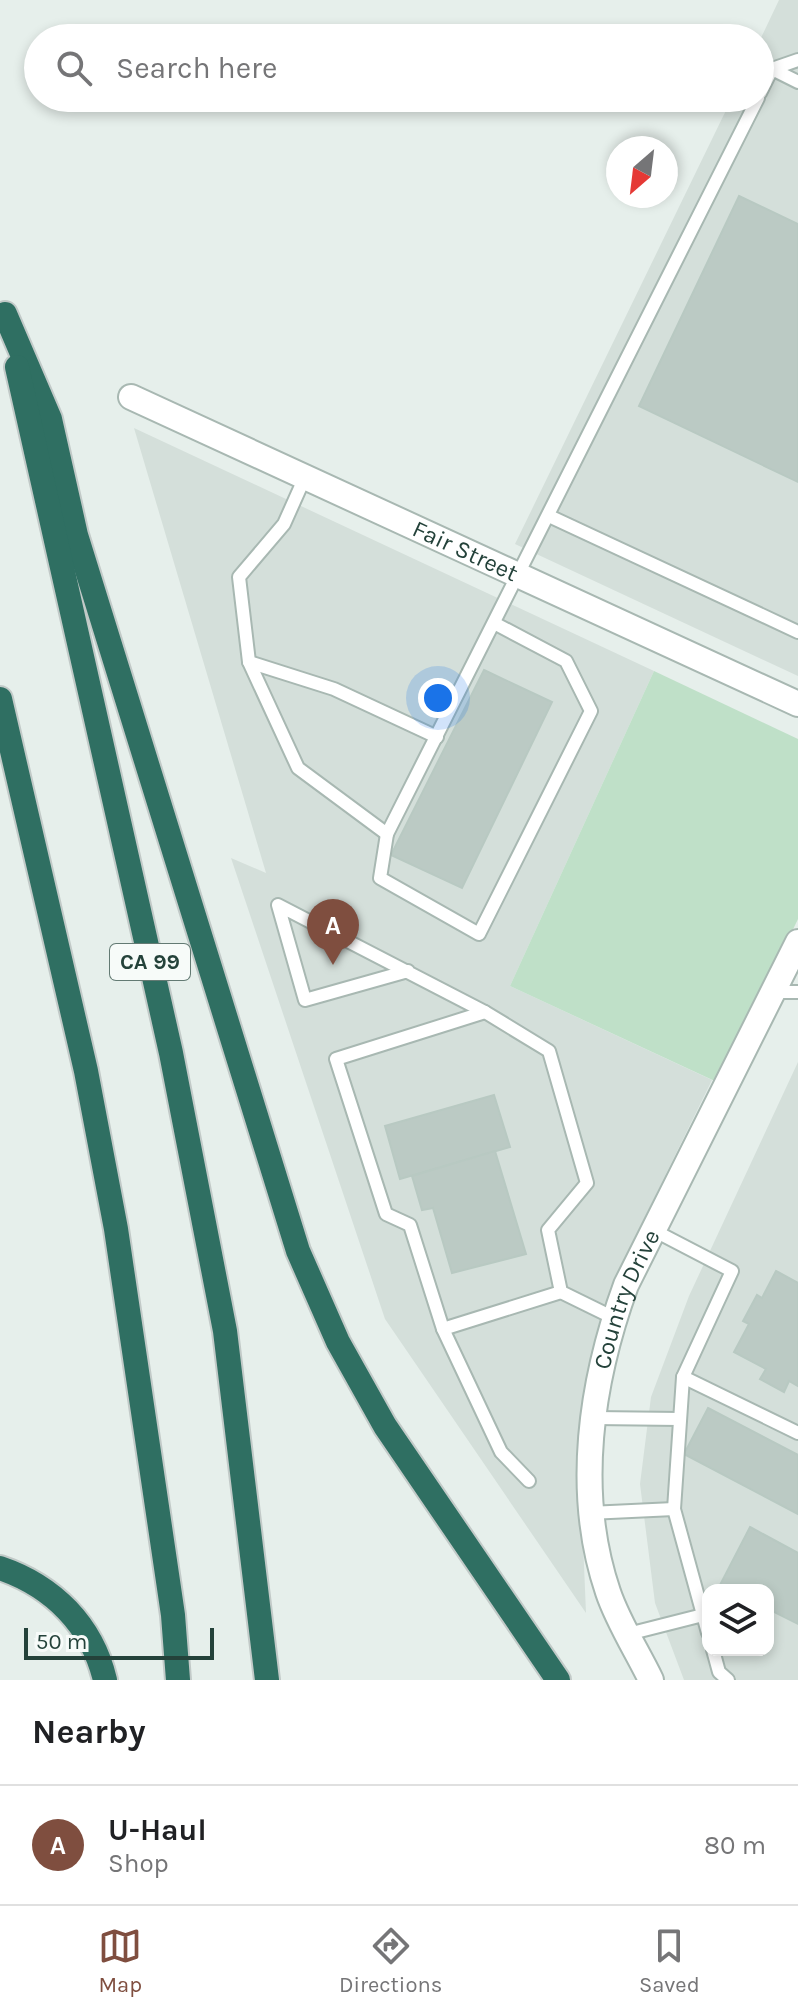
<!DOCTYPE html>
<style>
:root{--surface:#fff;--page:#f6f6f6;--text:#202124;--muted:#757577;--line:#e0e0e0;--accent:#7f4e3f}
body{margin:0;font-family:Karla,sans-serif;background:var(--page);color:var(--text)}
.controls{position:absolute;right:24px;bottom:24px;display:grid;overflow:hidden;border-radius:16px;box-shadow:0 4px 12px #0003}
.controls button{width:72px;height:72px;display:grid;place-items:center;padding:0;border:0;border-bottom:2px solid var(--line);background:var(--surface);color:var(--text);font:40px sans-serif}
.compass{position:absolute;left:606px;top:136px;width:72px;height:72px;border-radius:50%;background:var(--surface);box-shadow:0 4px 12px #0003;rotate:208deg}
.scale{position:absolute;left:24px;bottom:20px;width:190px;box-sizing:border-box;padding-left:8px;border:4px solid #24423a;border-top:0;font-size:22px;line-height:28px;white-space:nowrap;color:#24423a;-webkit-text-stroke:6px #f7fbf9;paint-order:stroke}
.you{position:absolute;left:438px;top:698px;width:28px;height:28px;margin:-20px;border:6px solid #fff;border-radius:50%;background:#1a73e8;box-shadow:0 0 0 12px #1a73e833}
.badge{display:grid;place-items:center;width:52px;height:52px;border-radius:50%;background:var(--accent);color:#fff;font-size:26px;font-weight:700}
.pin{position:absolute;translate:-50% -66px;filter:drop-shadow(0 2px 4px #0008)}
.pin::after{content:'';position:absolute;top:42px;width:28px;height:24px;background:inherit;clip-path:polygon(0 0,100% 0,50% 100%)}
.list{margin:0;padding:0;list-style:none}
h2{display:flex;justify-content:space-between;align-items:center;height:104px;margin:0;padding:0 32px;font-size:34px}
h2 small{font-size:26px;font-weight:400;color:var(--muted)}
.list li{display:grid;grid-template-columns:52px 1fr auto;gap:24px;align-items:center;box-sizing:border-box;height:120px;padding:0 32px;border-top:2px solid var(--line)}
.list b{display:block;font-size:30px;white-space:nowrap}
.list p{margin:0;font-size:26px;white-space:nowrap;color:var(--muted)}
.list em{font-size:26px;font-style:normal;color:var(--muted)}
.icon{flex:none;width:44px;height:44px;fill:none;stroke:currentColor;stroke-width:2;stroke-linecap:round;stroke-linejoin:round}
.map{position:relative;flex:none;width:798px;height:1680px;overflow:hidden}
.search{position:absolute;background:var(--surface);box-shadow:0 4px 12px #0003;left:24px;right:24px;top:24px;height:88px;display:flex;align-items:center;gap:20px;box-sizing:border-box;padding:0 28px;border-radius:44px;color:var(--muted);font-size:30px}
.sheet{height:224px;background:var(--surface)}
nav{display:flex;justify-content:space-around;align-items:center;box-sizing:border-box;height:112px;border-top:2px solid var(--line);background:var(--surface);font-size:22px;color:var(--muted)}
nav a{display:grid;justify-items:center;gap:4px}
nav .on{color:var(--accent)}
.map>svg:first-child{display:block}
.built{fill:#d4dfda;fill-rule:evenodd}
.green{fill:#bfe0c8}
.building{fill:#bbcac4;stroke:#b8c9c2;stroke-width:2}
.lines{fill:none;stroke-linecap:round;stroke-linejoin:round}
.lane-casing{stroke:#a8b8b2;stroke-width:16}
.street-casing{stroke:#a8b8b2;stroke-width:28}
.highway-casing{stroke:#c2cac8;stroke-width:28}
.lane{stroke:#fff;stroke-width:12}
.street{stroke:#fff;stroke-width:24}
.highway{stroke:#2f6f62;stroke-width:24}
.labels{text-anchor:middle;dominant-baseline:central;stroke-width:8;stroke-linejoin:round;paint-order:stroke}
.shield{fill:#f7fbf9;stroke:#637a73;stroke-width:2}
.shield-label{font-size:22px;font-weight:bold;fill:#24423a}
.street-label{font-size:24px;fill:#24423a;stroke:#f7fbf9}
</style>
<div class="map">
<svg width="798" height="1680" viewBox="0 0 798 1680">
<rect width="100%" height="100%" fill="#e6efeb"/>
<!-- built -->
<g class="built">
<path d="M779,0h19v676l-283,-132 217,-446h28v-58z"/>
<path d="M134,428l520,243 -144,315 202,94 -101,206 -23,90 -8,93 6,144 -201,-294 -154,-461 35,15z"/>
<path d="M798,1062v618h-114l-29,-77 -15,-119 11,-87 38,-101zM708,1590h60v60h-60z"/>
</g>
<!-- green -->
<path class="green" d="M654,671l144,68v180l-79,164 -209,-97z"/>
<!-- building -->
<g class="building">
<path d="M739,196l59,28v258l-159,-76z"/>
<path d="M484,670l68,32 -90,186 -71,-33z"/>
<path d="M494,1095l16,52 -110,32 -15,-53z"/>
<path d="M495,1151l31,103 -74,19 -19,-65 -11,2 -10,-34z"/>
<path d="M776,1271l22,12v103l-9,-5 -5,11 -24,-13 6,-10 -32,-17 15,-28 -6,-3 14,-26 5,3z"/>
<path d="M708,1408l90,47v59l-114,-60z"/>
<path d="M750,1527l48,26v71l-30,-15v-19h-38l-10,-5z"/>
</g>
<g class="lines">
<!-- lane casing -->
<g class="lane-casing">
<g id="lane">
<path d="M772,69l26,-9"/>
<path d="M760,93l12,-24 26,13"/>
<path d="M305,477l-21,47 -45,53 10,85 49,106 89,66 371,-736"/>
<path d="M549,516l249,116"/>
<path d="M249,662l85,27 103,48"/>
<path d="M387,834l-7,44 99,56 112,-223 -25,-50 -72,-38"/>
<path d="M408,971l-103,29 -27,-95 207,107"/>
<path d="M773,992h25"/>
<path d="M653,1230l79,41 -49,106 115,56"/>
<path d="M561,1292l-13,-62 39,-47 -38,-132 -64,-39 -149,47 50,155 24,11 33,104 118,-37 53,26"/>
<path d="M443,1329l58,123 28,29"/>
<path d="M683,1377l-9,132 34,124"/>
<path d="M594,1418l86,1"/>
<path d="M589,1513l85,-4"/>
<path d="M628,1634l75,-19"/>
<path d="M713,1650l6,22 9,8"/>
</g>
</g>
<!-- street casing -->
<g class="street-casing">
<g id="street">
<path id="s1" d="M131,397l667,307"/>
<path id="s2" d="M651,1680c-14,-29 -33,-58 -43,-88 -34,-100 -17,-211 18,-307l172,-343"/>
</g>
</g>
<!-- highway casing -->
<g class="highway-casing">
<g id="highway">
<path d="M5,314l45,105 26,116 222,716 40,91 47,84 173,254"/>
<path d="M17,367l154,686 54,278 42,349"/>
<path d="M0,699l86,372 30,158 57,386 5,65"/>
<path d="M0,1568c53,18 92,57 105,112"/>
</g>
</g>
<!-- lane -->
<use href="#lane" class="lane"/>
<!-- street -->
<use href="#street" class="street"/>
<!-- highway -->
<use href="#highway" class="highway"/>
</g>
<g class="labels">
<!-- shield labels -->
<rect class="shield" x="110" y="944" width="80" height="36" rx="6"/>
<g class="shield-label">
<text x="150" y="962">CA 99</text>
</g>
<!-- street labels -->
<g class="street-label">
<text stroke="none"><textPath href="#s1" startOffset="368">Fair Street</textPath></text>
<text stroke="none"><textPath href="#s2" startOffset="398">Country Drive</textPath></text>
</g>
</g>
</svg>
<div class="controls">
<button><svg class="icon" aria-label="layers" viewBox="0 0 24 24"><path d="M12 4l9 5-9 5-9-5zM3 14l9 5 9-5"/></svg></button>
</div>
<svg class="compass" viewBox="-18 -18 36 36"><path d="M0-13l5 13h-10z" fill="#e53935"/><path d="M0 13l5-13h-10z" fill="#757577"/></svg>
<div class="scale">50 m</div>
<div class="you"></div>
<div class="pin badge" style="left:333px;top:965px">A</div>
<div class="search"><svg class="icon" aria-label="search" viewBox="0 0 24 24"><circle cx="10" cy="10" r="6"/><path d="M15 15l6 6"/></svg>Search here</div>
</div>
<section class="sheet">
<h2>Nearby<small></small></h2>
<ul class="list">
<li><span class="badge">A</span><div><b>U-Haul</b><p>Shop</p></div><em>80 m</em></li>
</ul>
</section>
<nav>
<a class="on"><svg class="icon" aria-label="map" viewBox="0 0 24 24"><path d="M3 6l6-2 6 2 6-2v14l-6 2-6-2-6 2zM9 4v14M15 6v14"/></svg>Map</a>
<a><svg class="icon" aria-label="directions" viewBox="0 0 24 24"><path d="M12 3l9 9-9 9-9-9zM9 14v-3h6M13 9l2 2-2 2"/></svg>Directions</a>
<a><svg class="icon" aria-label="saved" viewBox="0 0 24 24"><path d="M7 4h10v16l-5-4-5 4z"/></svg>Saved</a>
</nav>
